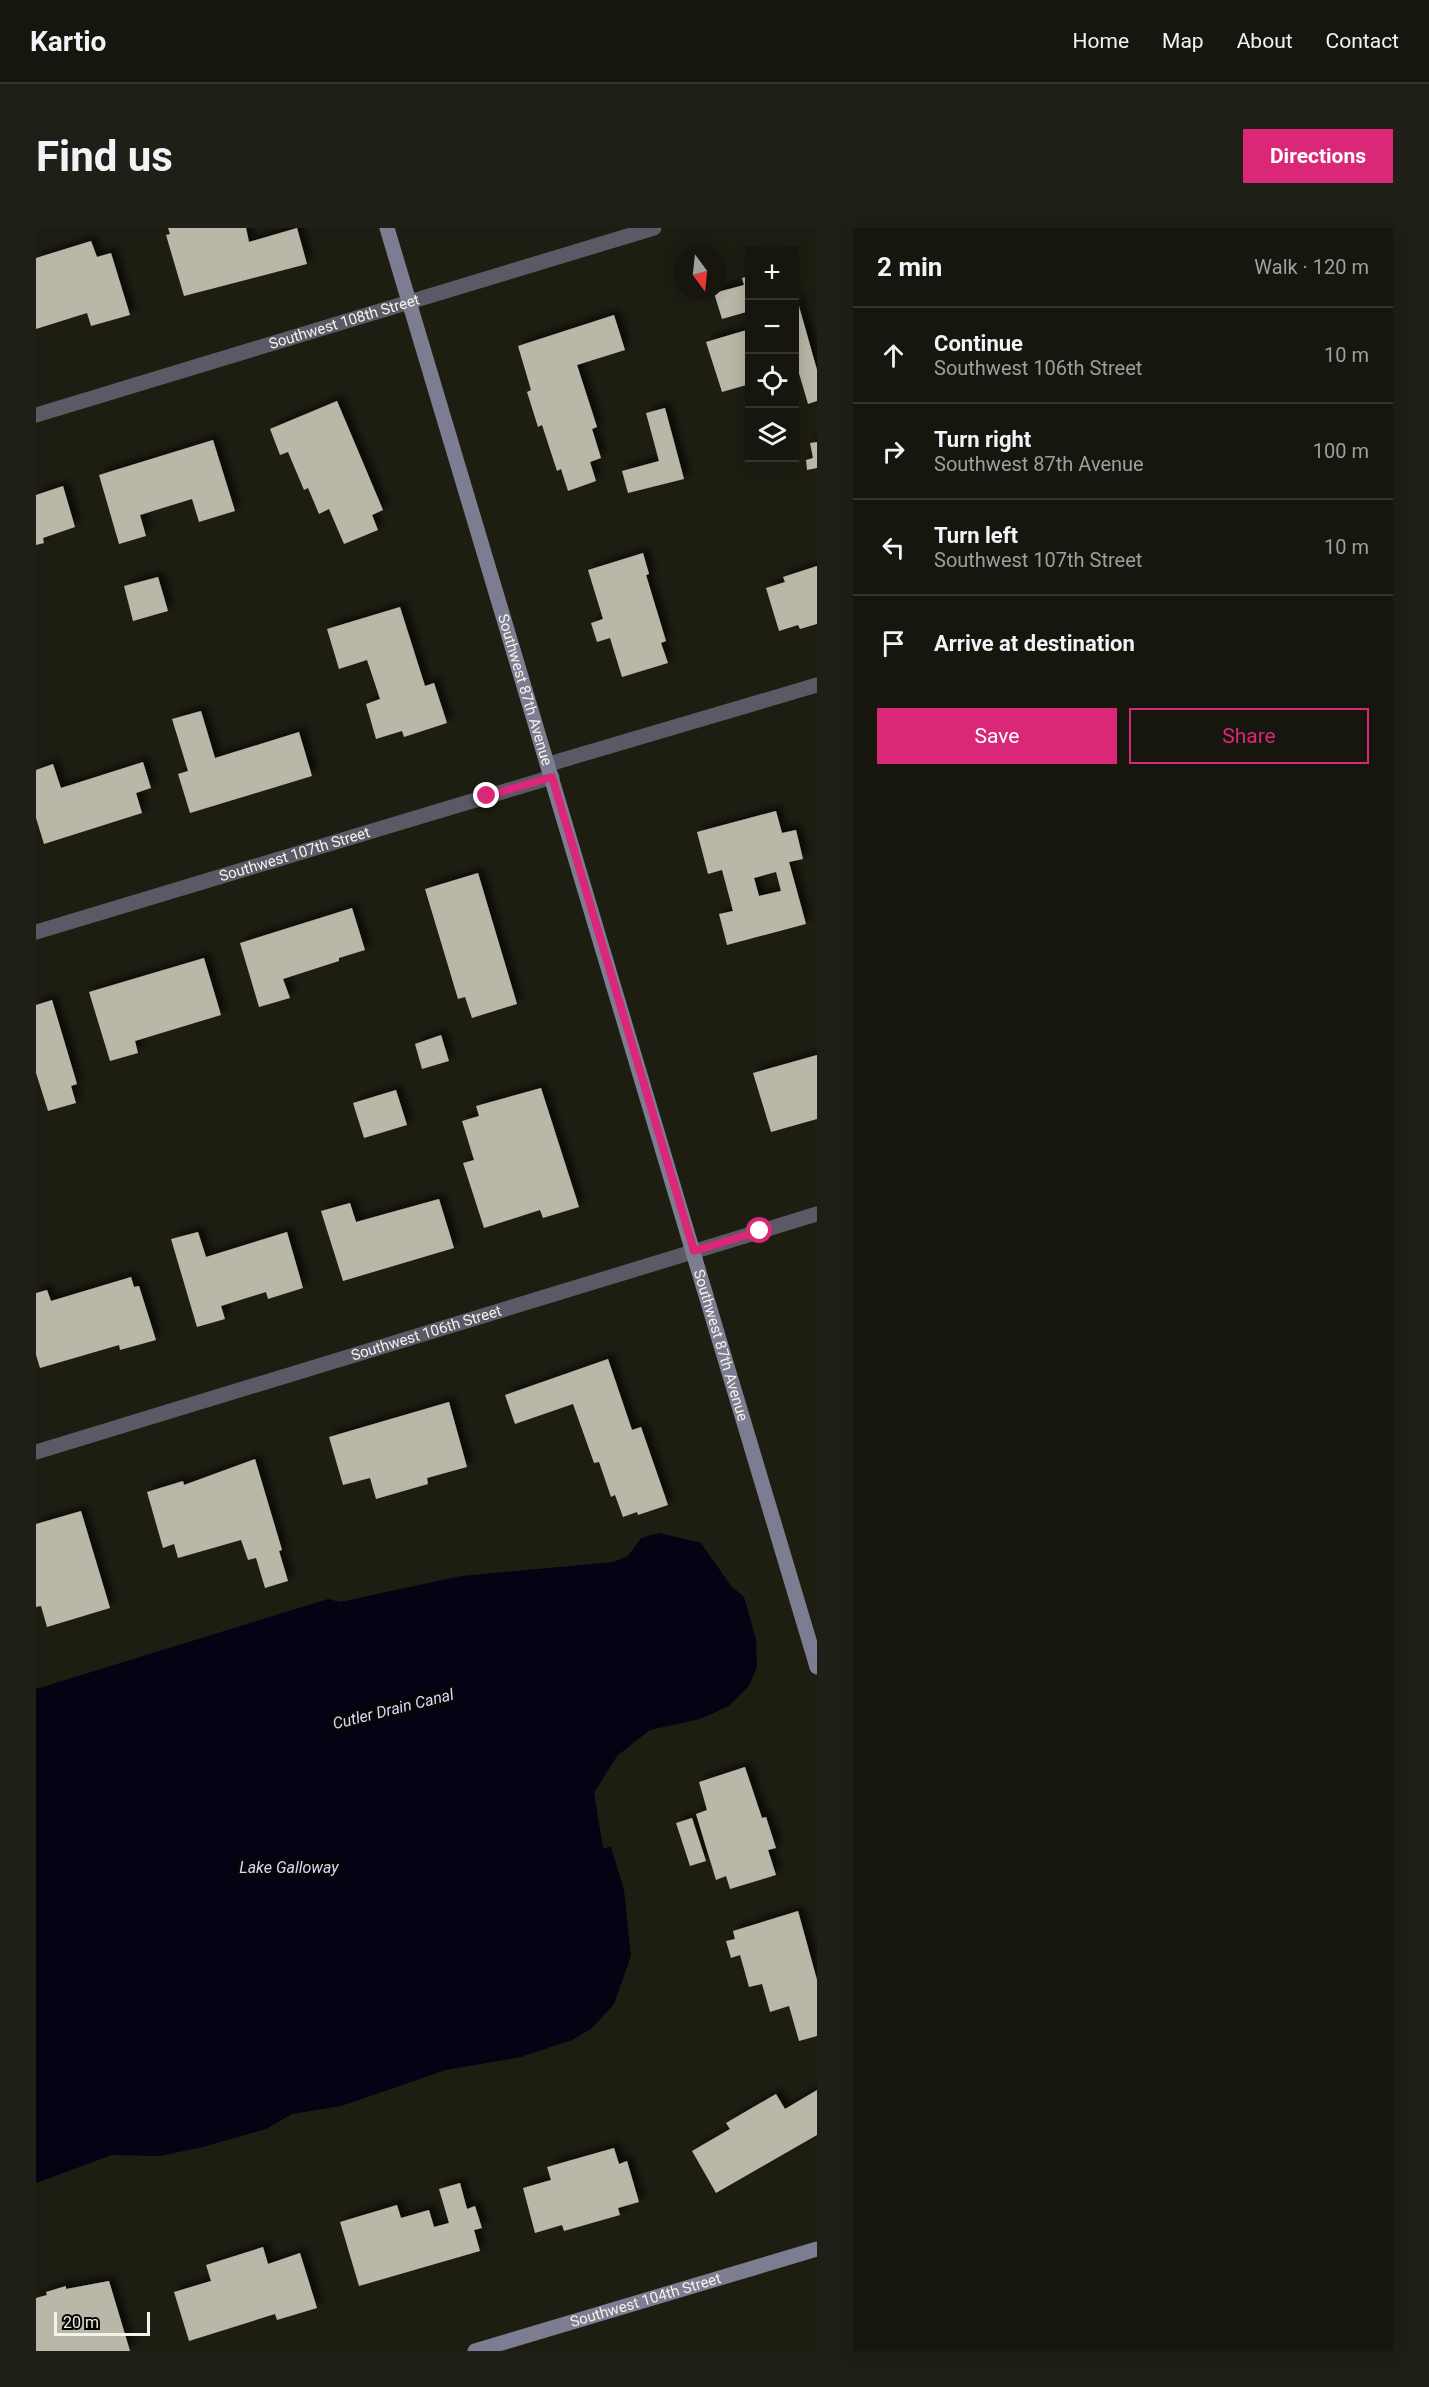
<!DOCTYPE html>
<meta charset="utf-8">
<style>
:root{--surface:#16160e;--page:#1f1f17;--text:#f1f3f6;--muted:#9e9f9e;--line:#35352e;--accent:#db2777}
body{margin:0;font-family:Roboto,sans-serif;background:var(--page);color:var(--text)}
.controls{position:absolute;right:18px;top:18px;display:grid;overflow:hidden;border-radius:0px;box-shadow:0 3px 15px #0003}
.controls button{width:54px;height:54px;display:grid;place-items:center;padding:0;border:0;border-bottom:2px solid var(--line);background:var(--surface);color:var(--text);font:30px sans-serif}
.compass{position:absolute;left:637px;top:18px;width:54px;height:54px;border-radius:50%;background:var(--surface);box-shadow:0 3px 15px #0003;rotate:165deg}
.scale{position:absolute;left:18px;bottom:15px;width:96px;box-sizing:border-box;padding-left:6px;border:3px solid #f3f2eb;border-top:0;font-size:16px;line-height:21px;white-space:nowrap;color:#f3f2eb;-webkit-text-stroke:4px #070704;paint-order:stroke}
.stop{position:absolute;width:18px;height:18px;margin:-14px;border:4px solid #db2777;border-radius:50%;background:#fff}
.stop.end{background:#db2777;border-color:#fff;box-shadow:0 2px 6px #0008}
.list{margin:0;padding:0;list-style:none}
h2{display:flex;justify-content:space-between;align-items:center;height:78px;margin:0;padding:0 24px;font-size:26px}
h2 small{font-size:20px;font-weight:400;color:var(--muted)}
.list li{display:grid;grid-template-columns:39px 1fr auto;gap:18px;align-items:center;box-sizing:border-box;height:96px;padding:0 24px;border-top:2px solid var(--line)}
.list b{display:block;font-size:22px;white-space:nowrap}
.list p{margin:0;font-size:20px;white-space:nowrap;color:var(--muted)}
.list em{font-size:20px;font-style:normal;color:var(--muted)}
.actions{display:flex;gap:12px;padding:18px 24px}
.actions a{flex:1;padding:14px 0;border:2px solid var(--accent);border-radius:0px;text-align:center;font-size:21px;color:var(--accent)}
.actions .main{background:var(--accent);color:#fff}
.icon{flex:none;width:33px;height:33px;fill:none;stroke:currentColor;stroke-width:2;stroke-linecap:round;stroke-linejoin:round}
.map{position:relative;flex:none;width:781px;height:2123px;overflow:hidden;border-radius:0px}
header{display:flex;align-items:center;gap:36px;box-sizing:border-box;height:84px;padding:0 30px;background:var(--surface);border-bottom:2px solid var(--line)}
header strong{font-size:28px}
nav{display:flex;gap:33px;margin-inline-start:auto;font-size:21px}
.intro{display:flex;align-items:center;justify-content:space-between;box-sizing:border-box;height:144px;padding:0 36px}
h1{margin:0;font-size:42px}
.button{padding:15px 27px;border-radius:0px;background:var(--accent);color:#fff;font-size:21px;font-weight:700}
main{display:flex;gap:36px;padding:0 36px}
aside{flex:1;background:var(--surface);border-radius:0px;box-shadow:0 3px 15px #0003}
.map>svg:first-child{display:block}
.water{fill:#040213}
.building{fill:#b8b7a8;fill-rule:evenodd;filter:url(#shadow)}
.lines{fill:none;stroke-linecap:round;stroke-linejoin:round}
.street{stroke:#5a5a67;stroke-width:15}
.secondary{stroke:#7d7d92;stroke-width:15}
.route{stroke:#db2777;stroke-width:8}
.labels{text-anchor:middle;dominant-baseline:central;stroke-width:6;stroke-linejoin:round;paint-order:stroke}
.street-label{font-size:15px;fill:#f3f2eb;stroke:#070704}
.water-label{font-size:16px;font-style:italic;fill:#d9d8fa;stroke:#070704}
</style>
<header>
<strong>Kartio</strong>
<nav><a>Home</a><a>Map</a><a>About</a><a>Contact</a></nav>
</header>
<div class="intro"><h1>Find us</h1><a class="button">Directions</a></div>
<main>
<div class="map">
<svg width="781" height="2123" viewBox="0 0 781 2123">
<defs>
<filter id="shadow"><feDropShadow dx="5.5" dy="-5.5" stdDeviation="3" flood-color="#0009"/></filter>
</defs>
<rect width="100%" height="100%" fill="#1d1d12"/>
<!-- water -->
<path class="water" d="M623,1305l42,10 30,43 13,11 12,42 1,28 -8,19 -20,20 -29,13 -50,11 -13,10 -20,16 -23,37 9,55 8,-1 13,43 7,66 -17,48 -22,24 -20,12 -51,17 -75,13 -105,36 -49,8 -26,15 -63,18 -43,9 -48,-1 -76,28v-494l292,-90 12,3 121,-26 152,-14 15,-6 13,-18z"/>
<!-- building -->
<g class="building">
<path d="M132,0h78l3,14 48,-14 10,36 -123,32 -18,-61 4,-1z"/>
<path d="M55,13l6,16 14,-4 19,62 -39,11 -4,-13 -51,16v-71z"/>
<path d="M714,48v35l-28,8 -8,-26 30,-8 -2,-7z"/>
<path d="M759,64l22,78v31l-9,3 -10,-34 -4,1z"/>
<path d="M578,87l11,35 -48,15 20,62 -5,2 9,29 -11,4 6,19 -28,10 -7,-22 -4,2 -15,-46 -4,2 -11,-35 4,-2 -13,-44z"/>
<path d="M714,101v55l-28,8 -16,-50z"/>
<path d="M301,173l46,109 -11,5 6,15 -34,14 -15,-35 -10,5 -11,-26 -4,2 -16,-38 -8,3 -10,-26z"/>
<path d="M629,180l19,71 -56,14 -6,-22 37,-10 -13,-48z"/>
<path d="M177,212l22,71 -36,11 -7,-23 -52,16 6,21 -27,8 -20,-69z"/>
<path d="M781,214v26l-10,2 -1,-10 7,-2 -3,-15z"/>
<path d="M27,258l12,41 -32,11 1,5 -8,2v-50z"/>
<path d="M607,325l6,21 -3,1 20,66 -5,2 7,20 -46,14 -12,-39 -13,4 -6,-19 12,-4 -15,-49z"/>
<path d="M781,338v58l-17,5 -2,-4 -19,6 -13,-43 19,-6 -2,-5z"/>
<path d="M122,349l10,34 -35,10 -9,-35z"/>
<path d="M364,379l25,79 9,-3 13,40 -43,14 -2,-6 -26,8 -10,-35 14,-5 -13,-39 -28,9 -12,-40z"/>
<path d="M165,483l14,47 84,-26 13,44 -122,37 -12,-39 10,-3 -16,-52z"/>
<path d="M107,534l8,26 -15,5 6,20 -98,31 -8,-26v-48l17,-6 8,24z"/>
<path d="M740,583l6,22 14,-3 7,29 -14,3 17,62 -79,21 -8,-31 14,-3 -11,-41 -14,4 -11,-42zM740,644l5,19 -22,5 -5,-18z"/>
<path d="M442,645l39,131 -45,14 -7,-21 -7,2 -33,-110z"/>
<path d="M316,680l13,42 -26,8v3l-56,18 7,19 -31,9 -19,-64z"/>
<path d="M168,730l17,57 -86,26 3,12 -28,8 -21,-69z"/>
<path d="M16,772l25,84 -6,2 5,17 -28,8 -12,-38v-68z"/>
<path d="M405,807l8,26 -27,8 -7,-25z"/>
<path d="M781,827v64l-46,13 -18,-59z"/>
<path d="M505,860l38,119 -36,11 -3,-8 -56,18 -21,-65 11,-3 -12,-39 17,-5 -3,-10z"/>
<path d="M360,862l11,35 -43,13 -11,-35z"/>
<path d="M403,971l15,49 -111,33 -22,-70 29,-8 6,19z"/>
<path d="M162,1004l8,25 81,-25 16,56 -35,11 -2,-7 -45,14 4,13 -28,8 -26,-88z"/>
<path d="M95,1049l3,10 5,-1 17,54 -36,10 -1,-5 -79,23 -4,-13v-62l11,-3 4,11z"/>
<path d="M572,1131l24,71 9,-3 27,78 -30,10 -1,-3 -14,5 -8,-22 -4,2 -12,-35 -5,1 -21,-59 -58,20 -10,-29z"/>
<path d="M413,1174l18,65 -40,11 1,6 -52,15 -6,-21 -27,7 -14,-48z"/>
<path d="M219,1231l27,91 -3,1 9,30 -23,7 -9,-30 -8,2 -7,-20 -63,18 -4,-14 -11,4 -16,-56 36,-11 1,4z"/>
<path d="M45,1283l29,97 -63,19 -6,-21 -5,1v-83z"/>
<path d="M709,1539l17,51 4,-1 10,31 -8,2 8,25 -46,14 -4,-13 -10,4 -20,-66 11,-4 -8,-28z"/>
<path d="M656,1590l14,43 -16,5 -14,-43z"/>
<path d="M762,1683l19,69v56l-18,5 -10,-35 -19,6 -8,-28 -13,3 -9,-32 -9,3 -5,-17 9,-2 -2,-8z"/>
<path d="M781,1862v45l-101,58 -24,-42 38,-22 -4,-6 50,-29 9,15z"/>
<path d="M578,1920l5,16 8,-3 12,41 -21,6 2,7 -56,16 -2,-6 -27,8 -12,-45 28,-8 -4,-13z"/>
<path d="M424,1955l7,26 8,-3 7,22 -8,2 6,21 -121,35 -19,-64 57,-17 4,13 28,-8 5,17 15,-4 -10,-34z"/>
<path d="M227,2019l5,17 32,-11 17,55 -40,12 -2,-6 -86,27 -15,-49 37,-11 -5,-16z"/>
<path d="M73,2053l21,70h-94v-53l11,-3 -1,-3 20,-6v3z"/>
</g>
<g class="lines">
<!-- street -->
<g class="street">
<path id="s1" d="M0,187l618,-187"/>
<path d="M513,536l268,-79"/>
<path id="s2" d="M0,704l516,-155"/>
<path id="s3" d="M0,1224l781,-238"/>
</g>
<!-- secondary -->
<g class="secondary">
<path id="s4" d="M351,0l430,1439"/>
<path id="s5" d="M439,2123l342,-102"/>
</g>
</g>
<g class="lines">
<!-- route -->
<path class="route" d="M451,568l65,-19 142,474 66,-20"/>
</g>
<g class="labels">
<!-- street labels -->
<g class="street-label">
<text stroke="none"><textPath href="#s1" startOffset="322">Southwest 108th Street</textPath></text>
<text stroke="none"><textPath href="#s4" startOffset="482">Southwest 87th Avenue</textPath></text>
<text stroke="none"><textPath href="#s2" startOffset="270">Southwest 107th Street</textPath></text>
<text stroke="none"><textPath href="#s3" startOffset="408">Southwest 106th Street</textPath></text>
<text stroke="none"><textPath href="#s4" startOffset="1166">Southwest 87th Avenue</textPath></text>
<text stroke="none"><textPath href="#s5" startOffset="178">Southwest 104th Street</textPath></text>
</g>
<!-- water labels -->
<g class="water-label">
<text transform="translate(357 1481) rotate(-14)">Cutler Drain Canal</text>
<text x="253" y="1639">Lake Galloway</text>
</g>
</g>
</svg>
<div class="controls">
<button>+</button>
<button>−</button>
<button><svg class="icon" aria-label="locate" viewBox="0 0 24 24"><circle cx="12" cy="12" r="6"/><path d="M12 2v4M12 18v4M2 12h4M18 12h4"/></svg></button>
<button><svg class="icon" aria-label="layers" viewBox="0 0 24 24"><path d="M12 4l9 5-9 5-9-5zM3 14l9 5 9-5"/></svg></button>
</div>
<svg class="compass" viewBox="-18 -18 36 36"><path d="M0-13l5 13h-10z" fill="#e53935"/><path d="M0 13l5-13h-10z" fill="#9e9f9e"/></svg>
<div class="scale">20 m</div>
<div class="stop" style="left:724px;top:1003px"></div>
<div class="stop end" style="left:451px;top:568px"></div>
</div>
<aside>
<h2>2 min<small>Walk · 120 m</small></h2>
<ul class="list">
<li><svg class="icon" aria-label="ahead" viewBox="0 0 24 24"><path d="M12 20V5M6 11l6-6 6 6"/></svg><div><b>Continue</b><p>Southwest 106th Street</p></div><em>10 m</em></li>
<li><svg class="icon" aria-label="right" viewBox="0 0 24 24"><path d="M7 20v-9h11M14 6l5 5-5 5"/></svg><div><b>Turn right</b><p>Southwest 87th Avenue</p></div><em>100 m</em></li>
<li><svg class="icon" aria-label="left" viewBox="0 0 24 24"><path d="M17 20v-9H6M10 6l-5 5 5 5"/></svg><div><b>Turn left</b><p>Southwest 107th Street</p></div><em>10 m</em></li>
<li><svg class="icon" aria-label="arrive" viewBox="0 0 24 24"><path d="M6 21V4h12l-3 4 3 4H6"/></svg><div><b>Arrive at destination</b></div></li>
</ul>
<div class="actions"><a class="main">Save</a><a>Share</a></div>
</aside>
</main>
